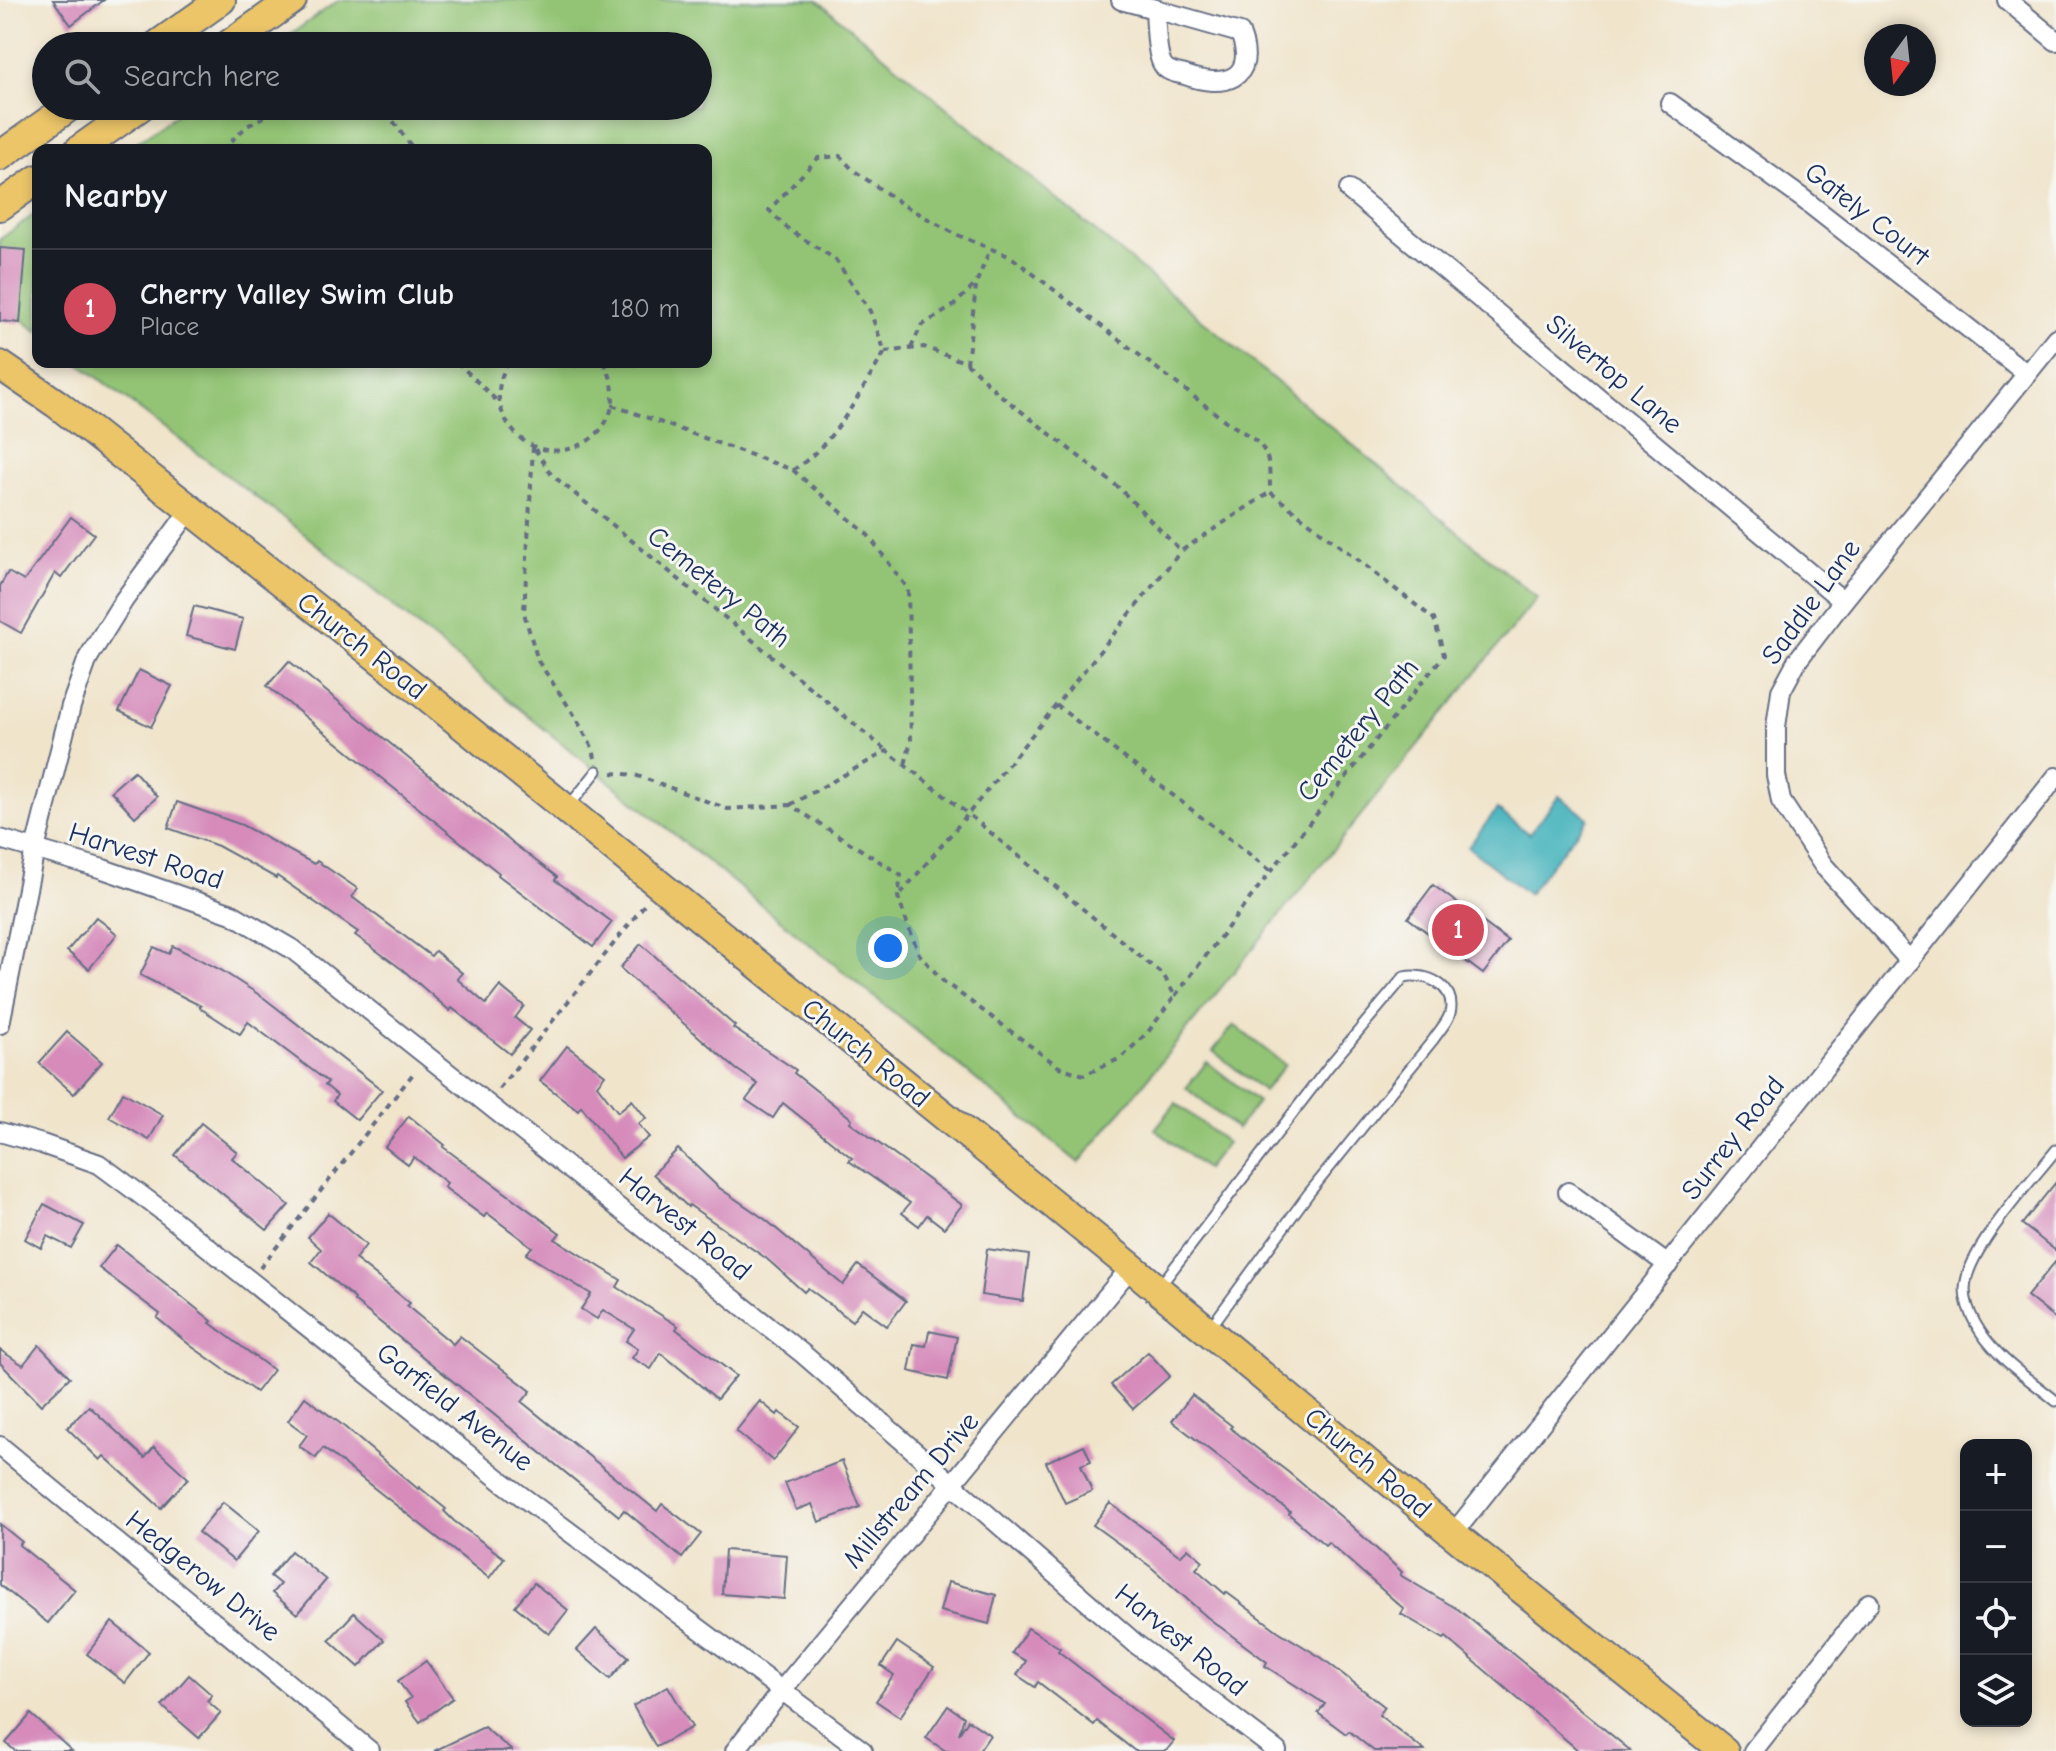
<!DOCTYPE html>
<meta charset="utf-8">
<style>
:root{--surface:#171b24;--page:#20242c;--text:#f1f3f6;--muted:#9ea1a6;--line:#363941;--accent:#d1495b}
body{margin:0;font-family:"Comic Neue",sans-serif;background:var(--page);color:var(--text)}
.controls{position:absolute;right:24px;bottom:24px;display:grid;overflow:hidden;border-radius:16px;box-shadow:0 4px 12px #0003}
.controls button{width:72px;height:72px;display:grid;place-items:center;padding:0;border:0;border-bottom:2px solid var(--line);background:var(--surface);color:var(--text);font:40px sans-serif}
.compass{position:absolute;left:1864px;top:24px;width:72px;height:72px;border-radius:50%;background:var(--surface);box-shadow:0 4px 12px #0003;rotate:195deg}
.you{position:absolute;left:888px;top:948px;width:28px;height:28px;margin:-20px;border:6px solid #fff;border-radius:50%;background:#1a73e8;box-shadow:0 0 0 12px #1a73e833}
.badge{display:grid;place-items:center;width:52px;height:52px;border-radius:50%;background:var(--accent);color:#fff;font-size:26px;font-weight:700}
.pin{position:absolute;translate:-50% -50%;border:4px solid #fff;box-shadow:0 2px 8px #0006}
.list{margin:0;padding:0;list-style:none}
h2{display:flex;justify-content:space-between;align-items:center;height:104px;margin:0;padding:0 32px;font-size:34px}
h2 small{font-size:26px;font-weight:400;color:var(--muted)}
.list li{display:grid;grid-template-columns:52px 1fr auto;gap:24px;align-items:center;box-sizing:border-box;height:120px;padding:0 32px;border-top:2px solid var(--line)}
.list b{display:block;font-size:30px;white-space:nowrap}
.list p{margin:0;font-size:26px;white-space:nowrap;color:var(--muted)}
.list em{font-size:26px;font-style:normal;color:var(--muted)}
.icon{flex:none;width:44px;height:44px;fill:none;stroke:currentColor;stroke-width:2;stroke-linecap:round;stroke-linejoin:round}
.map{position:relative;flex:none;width:2056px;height:1751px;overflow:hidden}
.search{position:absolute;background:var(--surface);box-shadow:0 4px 12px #0003;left:32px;top:32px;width:680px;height:88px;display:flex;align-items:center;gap:20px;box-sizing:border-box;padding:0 28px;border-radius:44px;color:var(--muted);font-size:30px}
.panel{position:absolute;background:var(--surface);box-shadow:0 4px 12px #0003;left:32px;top:144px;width:680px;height:224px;border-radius:16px}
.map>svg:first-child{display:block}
.green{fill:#93c474;stroke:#577a69;stroke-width:2}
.water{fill:#42b2bb;stroke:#2e708c;stroke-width:2}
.building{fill:#d68bbb}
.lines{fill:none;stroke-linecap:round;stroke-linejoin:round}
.service-casing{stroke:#666e84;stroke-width:13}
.minor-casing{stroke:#666e84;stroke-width:22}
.primary-casing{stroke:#666e84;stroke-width:32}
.path{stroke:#666e84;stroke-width:4;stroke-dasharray:6 6;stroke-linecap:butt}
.service{stroke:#fff;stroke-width:9}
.minor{stroke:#fff;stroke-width:18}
.primary{stroke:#ecc569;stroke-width:28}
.labels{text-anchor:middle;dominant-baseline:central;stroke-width:6;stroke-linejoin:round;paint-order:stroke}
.street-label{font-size:28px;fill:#1b2f5e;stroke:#f6f6f2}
</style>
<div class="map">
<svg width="2056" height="1751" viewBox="0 0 2056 1751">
<rect width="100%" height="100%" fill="#f6f6f2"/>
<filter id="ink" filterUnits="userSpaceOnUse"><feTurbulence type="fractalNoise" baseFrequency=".0125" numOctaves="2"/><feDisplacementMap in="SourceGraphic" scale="16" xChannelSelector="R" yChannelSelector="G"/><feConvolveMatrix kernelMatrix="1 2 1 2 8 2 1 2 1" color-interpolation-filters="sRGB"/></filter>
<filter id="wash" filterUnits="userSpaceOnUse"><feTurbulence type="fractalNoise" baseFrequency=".006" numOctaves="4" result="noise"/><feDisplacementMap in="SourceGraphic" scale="32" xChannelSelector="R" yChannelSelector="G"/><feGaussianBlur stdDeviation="1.8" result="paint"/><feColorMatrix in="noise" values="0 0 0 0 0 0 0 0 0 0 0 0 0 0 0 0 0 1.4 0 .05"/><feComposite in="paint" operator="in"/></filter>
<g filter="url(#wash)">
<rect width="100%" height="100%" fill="#f0e4cb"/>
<!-- green -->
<g class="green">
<path d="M339,0h478l720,598 -458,565 -781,-634 -221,-167h629v-212h-580l63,-44h509v-60h-424z"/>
<path d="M38,212v120l-38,-29v-64z"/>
<path d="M1234,1025l51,40 -21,26 -51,-40z"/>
<path d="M1207,1062l51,40 -21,27 -51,-41z"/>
<path d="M1176,1103l51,40 -21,26 -51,-40z"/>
</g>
<!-- water -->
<path class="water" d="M1559,796l29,22 -60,76 -60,-47 29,-38 32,25z"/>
<g id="blocks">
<!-- building -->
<g class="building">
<path d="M53,0h51l-33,25z"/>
<path d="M0,248l26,2 -6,73 -20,-2z"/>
<path d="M71,517l23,17 -33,44 -6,-5 -34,60 -21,-12v-35l8,-14 16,9z"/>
<path d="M194,606l49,13 -8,30 -49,-13z"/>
<path d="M289,661l221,180 47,36 -2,3 57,42 -19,25 -95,-72 1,-2 -232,-187z"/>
<path d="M139,670l33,16 -21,41 -32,-16z"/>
<path d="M134,771l23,26 -22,20 -24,-26z"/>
<path d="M177,802l65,23 72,39 3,-3 41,28 -6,8 79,59 4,-5 27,22 -5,6 29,25 14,-18 24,20 -9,12 15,12 -20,24 -58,-46 -2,3 -47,-41 -48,-35 3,-3 -81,-56 -1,2 -58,-32 -50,-18z"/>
<path d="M1433,885l75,56 -25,33 -75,-56z"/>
<path d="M96,917l21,17 -28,35 -22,-18z"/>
<path d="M641,944l94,82 -2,2 63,42 -2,3 58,46 -2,3 112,83 -18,23 -17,-13 -8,11 -17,-13 8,-10 -61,-42 3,-3 -69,-55 -10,15 -27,-18 12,-16 -22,-15 -116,-101z"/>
<path d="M173,946l48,24 43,28 118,92 -25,30 -24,-19 4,-6 -12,-10 3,-3 -80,-60 -8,12 -40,-26 1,-2 -61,-31 14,-28 15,7z"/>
<path d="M67,1032l35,30 -28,32 -35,-31z"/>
<path d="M567,1046l38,29 -8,10 21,27 14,-12 14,18 -8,6 11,13 -27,21 -41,-52 -3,4 -38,-29z"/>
<path d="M123,1092l40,23 -14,25 -40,-23z"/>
<path d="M409,1116l36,29 -2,2 117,86 -5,6 66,41 -4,7 61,39 -2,3 60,47 -19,23 -56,-46 -10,16 -19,-11 6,-9 -12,-8 8,-12 -31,-19 -6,9 -16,-10 10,-15 -65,-40 6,-7 -45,-34 -3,4 -40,-30 3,-4 -33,-26 -6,8 -23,-18z"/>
<path d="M201,1123l36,29 -5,6 57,47 -22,25 -92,-75z"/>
<path d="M678,1149l40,38 48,33 77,65 15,-20 48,36 -19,25 -25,-18 -10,13 -44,-33 -4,4 -37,-33 -78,-54 -1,2 -35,-33z"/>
<path d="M2056,1182v69l-34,-27z"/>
<path d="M44,1204l40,21 -13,23 -24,-12 -6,12 -16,-9z"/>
<path d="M328,1213l38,32 -11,14 55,44 -3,3 46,38 7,-8 71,55 -9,11 135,109 5,-7 39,30 -19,24 -58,-48 -5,6 -265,-215 1,-2 -44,-37 10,-13 -13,-12z"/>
<path d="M117,1245l95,76 -2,2 63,47 -17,22 -65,-46 -34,-28 3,-4 -61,-46z"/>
<path d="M987,1249l42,6 -6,46 -42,-6z"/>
<path d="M2056,1261v58l-29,-23z"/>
<path d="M929,1331l28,6 -9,43 -39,-9 5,-27 12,2z"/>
<path d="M39,1345l31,32 -29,28 -41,-42v-13l23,15z"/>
<path d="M1148,1352l22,24 -37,33 -22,-24z"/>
<path d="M1192,1395l40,31 -2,2 58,44 58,49 56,51 -2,3 59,35 172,141h-52l-133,-114 -2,2 -43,-25 3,-5 -76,-67 -3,3 -36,-31 1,-2 -118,-91z"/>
<path d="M305,1397l36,27 77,65 1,-2 27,22 -2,2 10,10 50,37 -15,20 -166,-130 -7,10 -17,-12 8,-11 -19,-14z"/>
<path d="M760,1401l17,14 2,-3 20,15 -26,34 -37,-30z"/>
<path d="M89,1406l56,52 9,-11 34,31 -27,30 -57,-52 -4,4 -33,-32z"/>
<path d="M1084,1445l7,16 -10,4 11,26 -27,12 -19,-41z"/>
<path d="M842,1461l18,46 -41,15 -7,-18 -16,6 -11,-27z"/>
<path d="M223,1502l36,29 -25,30 -36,-29z"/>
<path d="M1110,1503l70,53 8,-8 15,13 -7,8 29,25 1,-2 52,39 44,27 63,49 -6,8 46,36h-51l-25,-20 -3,3 -28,-21 7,-9 -60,-38 2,-4 -60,-45 -56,-50 -58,-42z"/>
<path d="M0,1524l22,18 -3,3 56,45 -27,33 -48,-38z"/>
<path d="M725,1550l62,5 -3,44 -62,-5z"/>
<path d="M291,1551l35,29 -29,34 -25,-21 8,-9 -10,-8z"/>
<path d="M948,1582l48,13 -7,29 -49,-13z"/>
<path d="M534,1583l34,27 -19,24 -34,-28z"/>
<path d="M354,1613l30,27 -25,27 -30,-27z"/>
<path d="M112,1622l37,30 -24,31 -38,-29z"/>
<path d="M1028,1628l32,20 -2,3 116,90 -8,10h-31l-38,-30 -3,4 -56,-43 -3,5 -18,-12 9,-14 -14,-8z"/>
<path d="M596,1629l33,28 -19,22 -33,-29z"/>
<path d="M897,1642l37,25 -34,50 -24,-16 18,-26 -13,-9z"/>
<path d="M426,1661l27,37 -33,24 -15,-20 6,-4 -13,-17z"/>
<path d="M189,1675l23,20 -5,6 14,12 -22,25 -37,-32z"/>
<path d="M668,1686l24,41 -36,20 -23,-41z"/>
<path d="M948,1706l16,11 -5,17 9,-14 22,15 -11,16h-33l-20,-13z"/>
<path d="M31,1714l41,37h-57l-9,-8z"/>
<path d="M484,1727l28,24h-78z"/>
</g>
</g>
</g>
<g filter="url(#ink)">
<use href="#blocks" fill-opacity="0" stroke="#666e84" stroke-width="2"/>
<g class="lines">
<!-- service casing -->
<g class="service-casing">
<g id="service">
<path d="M569,806l28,-35"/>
<path d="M2056,1150c-25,32 -90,100 -91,139 0,23 17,48 33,64 17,18 39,32 58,48"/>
<path d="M1160,1286l169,-220 75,-89c22,-5 53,9 46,36 -2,9 -12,19 -17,27l-124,153 -99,135"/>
</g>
</g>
<!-- minor casing -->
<g class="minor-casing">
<g id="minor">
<path d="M1121,0l34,9"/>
<path d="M2007,0l49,41"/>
<path d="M1155,9l85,24c18,47 -17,56 -55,42 -8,-2 -18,-3 -22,-10 -7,-10 -7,-42 -8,-56z"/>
<path d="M1670,103l132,95 225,176"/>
<path d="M1349,190l494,411"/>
<path d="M0,839l103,30 129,45 60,35 511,405 333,290 141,107"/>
<path d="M1910,961l-87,-96 -42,-64 -5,-26v-48l5,-36 16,-30 46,-60 213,-263"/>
<path d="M0,1024l35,-175 36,-143 17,-48 36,-58 66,-90"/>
<path d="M0,1132l42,12 57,20 62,46 343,273 359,268"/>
<path d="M1568,1192l100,73"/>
<path d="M0,1446l370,305"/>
<path d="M1453,1534l603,-757"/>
<path d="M735,1751l47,-61 349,-423"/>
<path d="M1753,1751l116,-148"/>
</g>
</g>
<!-- primary casing -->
<g class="primary-casing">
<g id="primary">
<path d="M156,46l65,-46"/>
<path d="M227,46l65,-46"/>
<path d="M79,150l62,-44"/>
<path d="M0,156l70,-50"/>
<path d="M0,206l38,-27"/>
<path d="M0,365l57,39 372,294 702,569 322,267 271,217"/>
</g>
</g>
<!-- path -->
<g class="path">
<path d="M376,106l9,4 29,40"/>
<path d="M222,150l25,-24 38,-20"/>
<path d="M911,348l10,-22 31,-19 24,-23 14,-35"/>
<path d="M885,352l39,-5 43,16 32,31 119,93 63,64 89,-59"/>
<path d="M176,362h1"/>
<path d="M457,362l42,41"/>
<path d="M509,362c-9,13 -13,32 -8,47 29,81 145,32 103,-47"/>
<path d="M967,363l9,-76"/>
<path d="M612,405l181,65c42,-26 67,-78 92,-118l-15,-41 -35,-52 -47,-30 -19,-19 49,-52 22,-2 13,14 49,34 53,30 56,23 216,165c38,24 43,23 43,70l164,127 10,36 -173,216 -96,125"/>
<path d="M533,447l-9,166 14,48 35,52 20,36 2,9"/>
<path d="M535,449l16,25 336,277"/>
<path d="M793,470l75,65 40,54 3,152 -6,24"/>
<path d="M1056,705l215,166"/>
<path d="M612,773l23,2 93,34 62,-4 111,70 -3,22 9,26 12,31 24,27 116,86 25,8 37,-17 27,-26 27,-36 -11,-20 -196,-162 -70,83"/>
<path d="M790,805l97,-54 81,63 213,-263"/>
<path d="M499,1089l146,-185"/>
<path d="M260,1268l156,-198"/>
</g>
<!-- service -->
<use href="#service" class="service"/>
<!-- minor -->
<use href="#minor" class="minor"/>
<!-- primary -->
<use href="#primary" class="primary"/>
</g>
</g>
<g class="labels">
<!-- street labels -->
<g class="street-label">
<text transform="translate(1867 214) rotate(38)">Gately Court</text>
<text transform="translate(1614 374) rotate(40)">Silvertop Lane</text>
<text transform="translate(719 587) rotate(39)">Cemetery Path</text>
<text transform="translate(1811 602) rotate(-54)">Saddle Lane</text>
<text transform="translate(362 646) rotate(38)">Church Road</text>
<text transform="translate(1358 730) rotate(-51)">Cemetery Path</text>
<text transform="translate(146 856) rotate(18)">Harvest Road</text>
<text transform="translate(866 1053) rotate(39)">Church Road</text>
<text transform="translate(1733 1138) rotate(-52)">Surrey Road</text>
<text transform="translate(685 1224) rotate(39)">Harvest Road</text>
<text transform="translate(455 1407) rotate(38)">Garfield Avenue</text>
<text transform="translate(1368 1463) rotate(40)">Church Road</text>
<text transform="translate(911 1490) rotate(-50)">Millstream Drive</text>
<text transform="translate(203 1576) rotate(39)">Hedgerow Drive</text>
<text transform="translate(1181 1640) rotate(39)">Harvest Road</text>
</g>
</g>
</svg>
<div class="controls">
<button>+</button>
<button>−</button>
<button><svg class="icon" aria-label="locate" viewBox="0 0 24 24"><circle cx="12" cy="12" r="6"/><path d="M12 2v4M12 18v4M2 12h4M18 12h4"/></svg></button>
<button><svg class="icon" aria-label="layers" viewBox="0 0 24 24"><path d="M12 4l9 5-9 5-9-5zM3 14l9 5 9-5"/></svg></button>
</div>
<svg class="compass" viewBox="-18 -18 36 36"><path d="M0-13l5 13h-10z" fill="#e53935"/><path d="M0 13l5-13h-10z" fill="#9ea1a6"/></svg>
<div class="you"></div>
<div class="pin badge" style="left:1458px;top:930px">1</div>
<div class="search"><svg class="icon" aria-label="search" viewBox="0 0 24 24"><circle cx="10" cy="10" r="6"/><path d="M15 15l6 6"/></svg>Search here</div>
<section class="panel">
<h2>Nearby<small></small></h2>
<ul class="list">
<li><span class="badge">1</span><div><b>Cherry Valley Swim Club</b><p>Place</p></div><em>180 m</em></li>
</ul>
</section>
</div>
